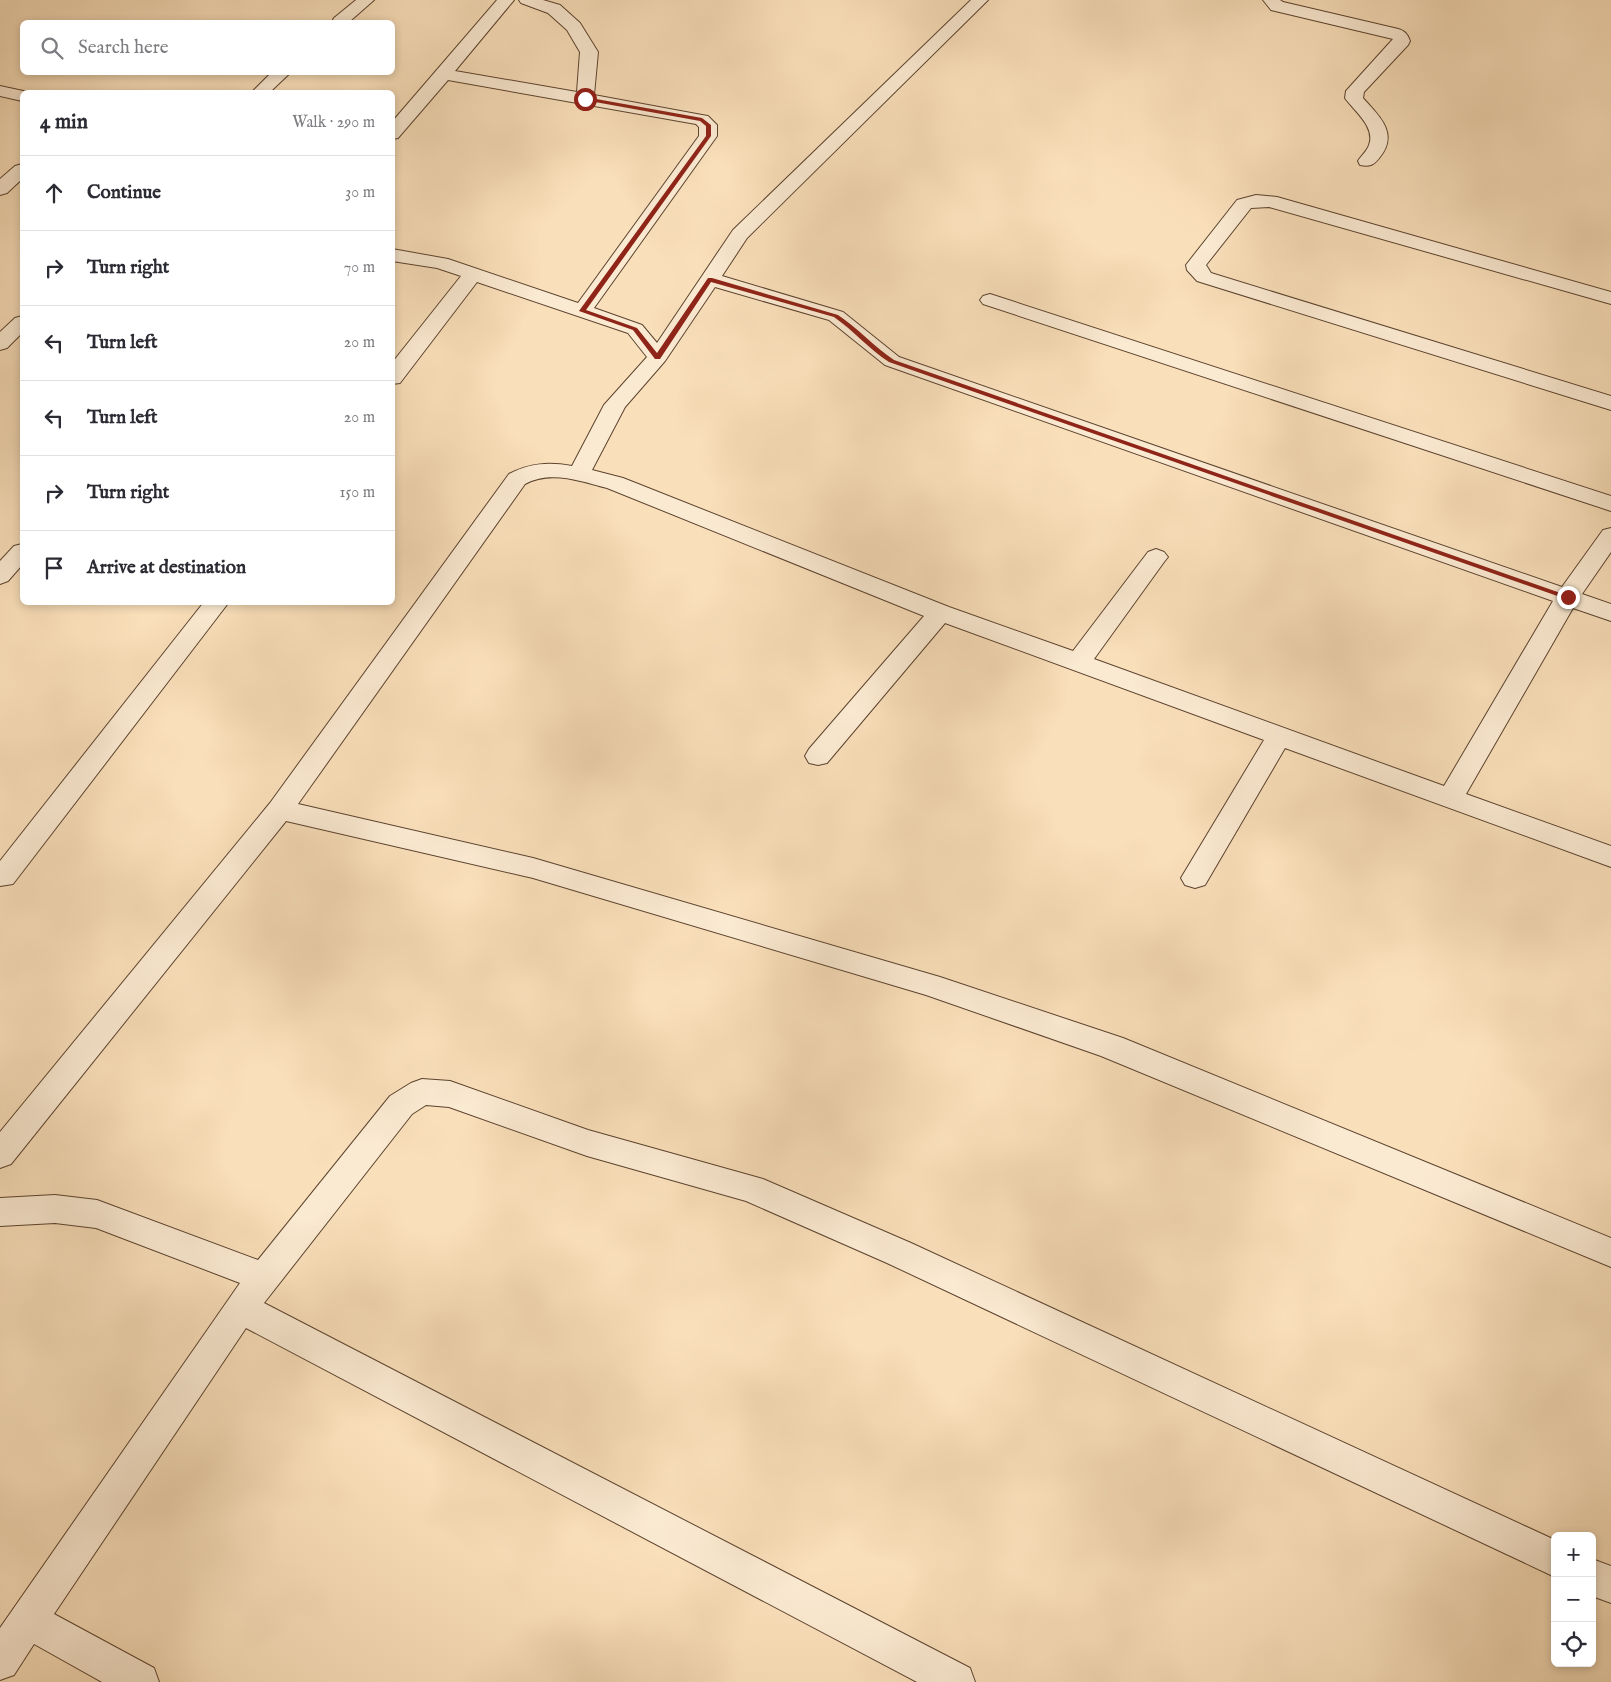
<!DOCTYPE html>
<meta charset="utf-8">
<style>
:root{--surface:#fff;--page:#f2f2f3;--text:#2b2b33;--muted:#7c7c81;--line:#e1e1e2}
body{margin:0;font-family:"IM FELL English",serif;background:var(--page);color:var(--text)}
.controls{position:absolute;right:15px;bottom:15px;display:grid;overflow:hidden;border-radius:8px;box-shadow:0 2px 8px #0003}
.controls button{width:45px;height:45px;display:grid;place-items:center;padding:0;border:0;border-bottom:1px solid var(--line);background:var(--surface);color:var(--text);font:25px sans-serif}
.stop{position:absolute;width:15px;height:15px;margin:-11px;border:4px solid #8f2418;border-radius:50%;background:#fff}
.stop.end{background:#8f2418;border-color:#fff;box-shadow:0 1px 5px #0008}
.list{margin:0;padding:0;list-style:none}
h2{display:flex;justify-content:space-between;align-items:center;height:65px;margin:0;padding:0 20px;font-size:21px}
h2 small{font-size:16px;font-weight:400;color:var(--muted)}
.list li{display:grid;grid-template-columns:32px 1fr auto;gap:15px;align-items:center;box-sizing:border-box;height:75px;padding:0 20px;border-top:1px solid var(--line)}
.list b{display:block;font-size:19px;white-space:nowrap}
.list em{font-size:16px;font-style:normal;color:var(--muted)}
.icon{flex:none;width:28px;height:28px;fill:none;stroke:currentColor;stroke-width:2;stroke-linecap:round;stroke-linejoin:round}
.map{position:relative;flex:none;width:1611px;height:1682px;overflow:hidden}
.search{position:absolute;background:var(--surface);box-shadow:0 2px 8px #0003;left:20px;top:20px;width:375px;height:55px;display:flex;align-items:center;gap:12px;box-sizing:border-box;padding:0 18px;border-radius:8px;color:var(--muted);font-size:19px}
.panel{position:absolute;background:var(--surface);box-shadow:0 2px 8px #0003;left:20px;top:90px;width:375px;height:515px;border-radius:8px}
.map>svg:first-child{display:block}
.lines{fill:none;stroke-linecap:round;stroke-linejoin:round}
.minor-casing{stroke:#5c432e;stroke-width:2}
.minor{fill:#fbead2;fill-rule:evenodd}
.route{fill:#8f2418}
</style>
<div class="map">
<svg width="1611" height="1682" viewBox="0 0 1611 1682">
<rect width="100%" height="100%" fill="#f9dfba"/>
<filter id="stains"><feTurbulence type="fractalNoise" baseFrequency=".004" numOctaves="4"/><feColorMatrix values="0 0 0 0 .2 0 0 0 0 .09 0 0 0 0 .02 0 0 0 .5 -.17"/></filter>
<radialGradient id="worn" r=".72"><stop offset=".6" stop-color="#630" stop-opacity="0"/><stop offset="1" stop-color="#630" stop-opacity=".3"/></radialGradient>
<g class="lines">
<!-- minor casing -->
<g class="minor-casing">
<g id="minor">
<path d="M356,0h18l-25,22h-17l2,-4z"/>
<path d="M497,0h17l-59,71 122,21 3,-40 -13,-22 -19,-17 -27,-10 -2,-3h24l17,5 20,18 18,29 -4,43 108,20 6,1 9,9v11l-123,172 48,17 15,18 76,-113 238,-230h17l-241,238 -25,38 121,36 56,45 663,230 41,-57 8,-2v24l-29,42 29,10v17l-38,-13 -107,186 145,52v21l-326,-119 -80,137 -10,3 -10,-3 -4,-7 83,-138 -319,-117 -118,140 -9,2 -9,-2 -4,-7 4,-7 115,-133 -317,-128c-27,-7 -56,-18 -82,-4l-227,320 235,54 407,119 183,61 488,200v29l-510,-211 -175,-61 -393,-117 -247,-57 -275,343 -11,4v-36l270,-329 239,-329c21,-11 40,-12 63,-8l32,-61 43,-48 -19,-24 -151,-51 -77,101 -8,1v-21l69,-87 -24,-8 -45,-7v-12l56,10 130,44 121,-167v-9l-3,-3 -248,-44 -50,58 -6,1v-17zM715,287l114,33 56,45 668,236 -109,185 -350,-127 70,-97 4,-5 -4,-5 -8,-3 -8,3 -75,99 -124,-44 -326,-129 -31,-8 33,-63 40,-46z"/>
<path d="M1263,0h17l3,2 111,26c9,2 13,4 16,13l-2,4 -44,47 -1,6c16,18 36,35 17,59 -6,8 -10,10 -20,8l-2,-4c3,-5 9,-10 11,-16 7,-18 -15,-34 -24,-47l1,-7 47,-52 -122,-29z"/>
<path d="M272,72h19l-21,20h-18z"/>
<path d="M0,86l28,6h-6v9l-22,-5z"/>
<path d="M22,164v15l-15,14 -7,2v-16l15,-13z"/>
<path d="M1256,195l21,2 334,95v12l-342,-97 -18,1 -45,57 5,8 400,123v14l-414,-129 -10,-11 -1,-5 51,-65z"/>
<path d="M990,294l621,202v15l-628,-207 -3,-4 3,-4z"/>
<path d="M22,316v17l-15,15 -7,2v-18l15,-14z"/>
<path d="M22,544v21l-14,16 -8,3v-23l14,-15z"/>
<path d="M204,602h25l-216,282 -13,2v-25z"/>
<path d="M422,1079l28,2 138,49 175,49 148,64 644,297v37l-668,-314 -141,-62 -159,-45 -138,-49 -23,-2 -14,9 -148,189 706,365 5,14h-58l-671,-354 -192,286 100,54 5,14h-57l-68,-38 -20,31 -14,5v-52l240,-345 -144,-55 -41,-5 -55,3v-28l55,-3 42,5 161,60 132,-164 21,-13z"/>
<path d="M1592,1559l19,7v37l-19,-7z"/>
</g>
</g>
<!-- minor -->
<use href="#minor" class="minor"/>
</g>
<!-- route -->
<path class="route" d="M585,97l117,21 9,7v11l-125,174 51,18 20,25 51,-75h4l126,37c20,13 36,32 56,45l678,237 -6,2 -677,-237c-20,-13 -35,-31 -55,-45l-123,-35 -51,77h-5l-22,-29 -54,-19 127,-175v-10l-6,-5 -116,-21z"/>
<rect width="100%" height="100%" filter="url(#stains)"/>
<rect width="100%" height="100%" fill="url(#worn)"/>
</svg>
<div class="controls">
<button>+</button>
<button>−</button>
<button><svg class="icon" aria-label="locate" viewBox="0 0 24 24"><circle cx="12" cy="12" r="6"/><path d="M12 2v4M12 18v4M2 12h4M18 12h4"/></svg></button>
</div>
<div class="stop" style="left:585px;top:99px"></div>
<div class="stop end" style="left:1568px;top:597px"></div>
<div class="search"><svg class="icon" aria-label="search" viewBox="0 0 24 24"><circle cx="10" cy="10" r="6"/><path d="M15 15l6 6"/></svg>Search here</div>
<section class="panel">
<h2>4 min<small>Walk · 290 m</small></h2>
<ul class="list">
<li><svg class="icon" aria-label="ahead" viewBox="0 0 24 24"><path d="M12 20V5M6 11l6-6 6 6"/></svg><div><b>Continue</b></div><em>30 m</em></li>
<li><svg class="icon" aria-label="right" viewBox="0 0 24 24"><path d="M7 20v-9h11M14 6l5 5-5 5"/></svg><div><b>Turn right</b></div><em>70 m</em></li>
<li><svg class="icon" aria-label="left" viewBox="0 0 24 24"><path d="M17 20v-9H6M10 6l-5 5 5 5"/></svg><div><b>Turn left</b></div><em>20 m</em></li>
<li><svg class="icon" aria-label="left" viewBox="0 0 24 24"><path d="M17 20v-9H6M10 6l-5 5 5 5"/></svg><div><b>Turn left</b></div><em>20 m</em></li>
<li><svg class="icon" aria-label="right" viewBox="0 0 24 24"><path d="M7 20v-9h11M14 6l5 5-5 5"/></svg><div><b>Turn right</b></div><em>150 m</em></li>
<li><svg class="icon" aria-label="arrive" viewBox="0 0 24 24"><path d="M6 21V4h12l-3 4 3 4H6"/></svg><div><b>Arrive at destination</b></div></li>
</ul>
</section>
</div>
